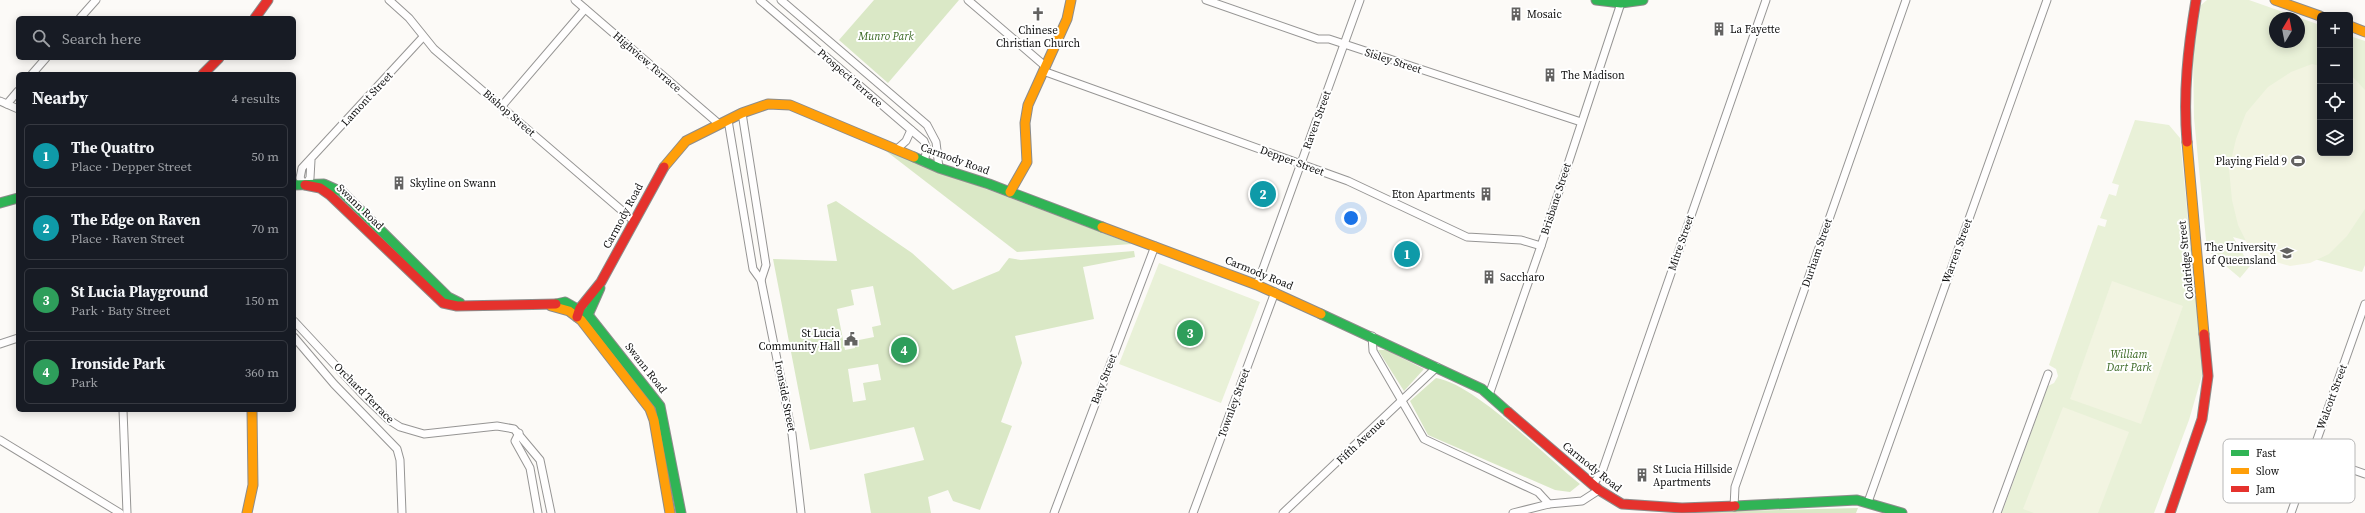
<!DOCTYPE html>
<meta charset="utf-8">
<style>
:root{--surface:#171b24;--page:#20242c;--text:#f1f3f6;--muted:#9ea1a6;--line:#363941;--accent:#b1b2b3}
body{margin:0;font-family:"Source Serif 4",serif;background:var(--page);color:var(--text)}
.controls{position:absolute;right:12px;top:12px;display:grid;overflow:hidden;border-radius:6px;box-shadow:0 2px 10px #0003}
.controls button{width:36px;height:36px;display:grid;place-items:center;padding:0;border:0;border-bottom:1px solid var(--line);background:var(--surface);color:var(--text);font:20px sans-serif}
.compass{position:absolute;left:2269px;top:12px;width:36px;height:36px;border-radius:50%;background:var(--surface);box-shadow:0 2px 10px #0003;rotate:10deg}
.you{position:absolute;left:1351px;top:218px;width:14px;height:14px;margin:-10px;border:3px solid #fff;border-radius:50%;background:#1a73e8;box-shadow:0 0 0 6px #1a73e833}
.badge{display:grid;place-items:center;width:26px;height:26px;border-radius:50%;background:var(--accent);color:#fff;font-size:13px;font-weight:700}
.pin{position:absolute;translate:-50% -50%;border:2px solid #fff;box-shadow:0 1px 4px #0006}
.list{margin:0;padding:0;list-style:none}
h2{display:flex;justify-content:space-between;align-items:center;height:52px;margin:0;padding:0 16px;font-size:17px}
h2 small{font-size:13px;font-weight:400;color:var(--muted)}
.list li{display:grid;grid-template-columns:26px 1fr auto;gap:12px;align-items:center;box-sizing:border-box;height:64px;margin:0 8px 8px;padding:0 8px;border:1px solid var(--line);border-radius:6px}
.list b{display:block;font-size:15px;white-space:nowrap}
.list p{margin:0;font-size:13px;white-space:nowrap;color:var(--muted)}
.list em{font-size:13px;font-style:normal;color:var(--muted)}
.icon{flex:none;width:22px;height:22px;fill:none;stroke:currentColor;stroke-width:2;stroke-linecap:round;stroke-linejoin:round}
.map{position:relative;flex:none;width:2365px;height:513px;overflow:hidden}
.search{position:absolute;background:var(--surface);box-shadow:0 2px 10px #0003;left:16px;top:16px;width:280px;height:44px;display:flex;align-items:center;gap:10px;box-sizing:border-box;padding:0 14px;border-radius:6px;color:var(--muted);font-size:15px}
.panel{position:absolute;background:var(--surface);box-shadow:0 2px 10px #0003;left:16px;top:72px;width:280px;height:340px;border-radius:6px}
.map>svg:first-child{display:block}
.green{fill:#e9f1d8;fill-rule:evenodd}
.forest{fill:#dae8c6;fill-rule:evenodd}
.pitch{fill:#f2f4e1}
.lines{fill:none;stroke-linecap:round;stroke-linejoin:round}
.street-casing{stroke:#969594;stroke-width:9}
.fast-casing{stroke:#8d8c8b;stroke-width:11}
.slow-casing{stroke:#8d8c8b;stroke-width:11}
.jam-casing{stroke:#8d8c8b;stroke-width:11}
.street{stroke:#fffefe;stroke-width:7}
.fast{stroke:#30b455;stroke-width:9}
.slow{stroke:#ff9f0a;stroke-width:9}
.jam{stroke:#e5322d;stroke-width:9}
.labels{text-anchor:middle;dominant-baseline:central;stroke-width:4;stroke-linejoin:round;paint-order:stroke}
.poi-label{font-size:11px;fill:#101010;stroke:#fff;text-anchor:start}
.park-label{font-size:11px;font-style:italic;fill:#386722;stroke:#fff}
.street-label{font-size:11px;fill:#101010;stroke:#fff}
.key{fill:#fff;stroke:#b7b7b7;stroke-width:1}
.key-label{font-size:11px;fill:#101010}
</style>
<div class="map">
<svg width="2365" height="513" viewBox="0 0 2365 513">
<rect width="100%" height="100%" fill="#fcfaf7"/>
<!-- green -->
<g class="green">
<path d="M2207,0h42l71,25v128h30v-117l15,5v224l-3,7 -129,-35 17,29 -10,12 -33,-28 -13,-132 -1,-65 8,-48zM2275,18h24v24h-24z"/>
<path d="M2135,120l34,5 11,13 23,234 -14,48 -35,93h-152l46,-127 6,-3 4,-7 -2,-7 -7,-4 49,-140 7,2 2,-7 -7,-2 9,-24 7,2 3,-11 -7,-2z"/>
<path d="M1159,263l101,39 -39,101 -102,-39z"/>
</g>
<!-- forest -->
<g class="forest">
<path d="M874,0h85l-71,83 -49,-43z"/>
<path d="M886,151l246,93 -115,8z"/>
<path d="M836,201l76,52 41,37 46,-19 10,-13 12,2 113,-9 1,6 -52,10 11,52 -79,17 7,27 -21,59 11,4 -32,84 -27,-9 -5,-11 -20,7 3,16h-60l-7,-39 60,-14 -10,-33 -104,23 -37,-191 64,2 -10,-56zM873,286l8,39 -9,2 2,10 -20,4 1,7 -10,2 -8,-41 17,-4 -3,-15zM878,364l3,16 -18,3 3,17 -13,2 -5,-33z"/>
<path d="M1378,350h8l38,19 -20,22z"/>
<path d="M1436,378c39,6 110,79 144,106l-10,8 -15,-2 -127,-55 -18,-34z"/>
<path d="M1858,508l-2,5h-194z"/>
</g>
<!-- pitch -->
<g class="pitch">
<path d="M2312,64l8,2v87h30v-79l15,16v119l-18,27 -18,18 -19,9 -20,3 -21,-6 -19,-11 -12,-24 -6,-25 -3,-31 7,-30 10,-26 22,-26 23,-15z"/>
<path d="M2112,281l71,25 -42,118 -71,-25z"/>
<path d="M2063,407l66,25 -31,81h-64l-11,-4z"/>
</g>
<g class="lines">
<!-- street casing -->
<g class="street-casing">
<g id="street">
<path d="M389,0l20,18 25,31 200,172"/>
<path d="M575,0l144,124"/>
<path d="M760,0l164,141 3,8 -3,13"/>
<path d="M781,0l146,125 9,17 3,26"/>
<path d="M968,0l77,66"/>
<path d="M1206,0l112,39h11l252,83"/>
<path d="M80,18l16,-18"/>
<path d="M1043,71l305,110 119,56 54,3 20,6"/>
<path d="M32,74l14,-16"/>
<path d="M0,101l18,8"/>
<path d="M7,104l11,-13"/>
<path d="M501,107l84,-98"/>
<path d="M742,113l24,152 -5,15"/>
<path d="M728,120l25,149 8,11 31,154 9,79"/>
<path d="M897,149l9,-8 5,-11"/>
<path d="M311,160l-1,18 -5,7 -5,-7 2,-10 121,-131"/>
<path d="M1257,285l103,-285"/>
<path d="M294,321l70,75 25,24 11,7 24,7 73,-8 17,3 26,31 11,53"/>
<path d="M1372,336l1,15 51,88 114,53 11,12"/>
<path d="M294,337l40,47 63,65 3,11 2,53"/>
<path d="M0,344l18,-6"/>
<path d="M1489,395l52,-149 80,-243"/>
<path d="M123,410l4,103"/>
<path d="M519,433l-4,8 15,27 8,45"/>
<path d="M0,440l120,73"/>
<path d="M2311,455l54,19"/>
<path d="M1593,485l10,-16 163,-469"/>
<path d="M1868,502l179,-502"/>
<path d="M1734,507l1,-20 171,-487"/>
<path d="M1054,513l101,-267"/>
<path d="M1193,513l82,-221"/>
<path d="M1283,513l154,-146"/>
<path d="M1513,513l36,-9 33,-3 17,-11"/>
<path d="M1997,513l51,-139"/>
<path d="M2291,513l74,-209"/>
</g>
</g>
<!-- fast casing -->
<g class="fast-casing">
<g id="fast">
<path d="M1596,0l25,3 22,-3"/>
<path d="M914,157l25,11 50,16 113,43"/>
<path d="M294,185l30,-1 18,8 106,105 12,6"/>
<path d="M0,203l18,-5"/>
<path d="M556,304l9,-2 23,13 72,91 21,107"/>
<path d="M1321,314l161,75 26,23"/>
<path d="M581,316l7,-1 12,-27"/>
<path d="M1735,506l122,-6 45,13"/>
</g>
</g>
<!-- slow casing -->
<g class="slow-casing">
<g id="slow">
<path d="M2275,0l45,16"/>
<path d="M2350,26l15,6"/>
<path d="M2187,142l17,192"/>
<path d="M664,167l22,-26 56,-28 26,-9 22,1 124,52"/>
<path d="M1010,192l17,-30 -2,-39 3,-18 39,-86 4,-19"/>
<path d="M1102,227l155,58 64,29"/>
<path d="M551,306l18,5 12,9 69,89 4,11 16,93"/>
<path d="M247,513l6,-28 -1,-75"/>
</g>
</g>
<!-- jam casing -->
<g class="jam-casing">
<g id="jam">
<path d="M255,18l13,-18"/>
<path d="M203,74l16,-16"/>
<path d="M2187,142c-4,-49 1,-94 9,-142"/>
<path d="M305,185l15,3 10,7 113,108 14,3 99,-2"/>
<path d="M577,317l3,-9 21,-26 63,-115"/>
<path d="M1508,412l91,78 23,14 60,4 53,-2"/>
<path d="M2170,513l32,-94 6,-43 -4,-42"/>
</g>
</g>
<!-- street -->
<use href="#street" class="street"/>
<!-- fast -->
<use href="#fast" class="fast"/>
<!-- slow -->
<use href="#slow" class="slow"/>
<!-- jam -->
<use href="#jam" class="jam"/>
</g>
<!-- icons -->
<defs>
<g id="church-bare" transform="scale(1.08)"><path d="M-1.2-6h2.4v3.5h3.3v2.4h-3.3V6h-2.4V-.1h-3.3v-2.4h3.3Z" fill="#636261" stroke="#fff" stroke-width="2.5" paint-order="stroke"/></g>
<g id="building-bare" transform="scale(1.08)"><path d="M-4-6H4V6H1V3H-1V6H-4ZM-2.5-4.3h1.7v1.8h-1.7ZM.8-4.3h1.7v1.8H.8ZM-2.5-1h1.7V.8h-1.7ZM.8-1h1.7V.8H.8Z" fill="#636261" stroke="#fff" stroke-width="2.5" paint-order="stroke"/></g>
<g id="stadium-bare" transform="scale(1.08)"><path d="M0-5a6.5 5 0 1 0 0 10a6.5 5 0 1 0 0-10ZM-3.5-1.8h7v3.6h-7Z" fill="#636261" stroke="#fff" stroke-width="2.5" paint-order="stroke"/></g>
<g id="university-bare" transform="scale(1.08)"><path d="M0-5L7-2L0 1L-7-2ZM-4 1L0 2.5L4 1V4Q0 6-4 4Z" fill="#636261" stroke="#fff" stroke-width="2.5" paint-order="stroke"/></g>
<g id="civic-bare" transform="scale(1.08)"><path d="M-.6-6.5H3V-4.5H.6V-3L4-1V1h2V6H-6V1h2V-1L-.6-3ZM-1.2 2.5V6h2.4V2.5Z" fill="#636261" stroke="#fff" stroke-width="2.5" paint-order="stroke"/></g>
</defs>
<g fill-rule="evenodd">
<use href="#church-bare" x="1038" y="14"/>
<use href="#building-bare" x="1516" y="14"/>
<use href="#building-bare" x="1719" y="29"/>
<use href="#building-bare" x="1550" y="75"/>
<use href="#stadium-bare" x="2298" y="161"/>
<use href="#building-bare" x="399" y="183"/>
<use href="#building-bare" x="1486" y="194"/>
<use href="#university-bare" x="2287" y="253"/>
<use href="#building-bare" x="1489" y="277"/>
<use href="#civic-bare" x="851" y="339"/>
<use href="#building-bare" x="1642" y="475"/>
</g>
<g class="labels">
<!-- poi labels -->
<g class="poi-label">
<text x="1527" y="14">Mosaic</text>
<text x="1730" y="29">La Fayette</text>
<text x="1038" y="30" text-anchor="middle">Chinese<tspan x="1038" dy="13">Christian Church</tspan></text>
<text x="1561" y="75">The Madison</text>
<text x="2287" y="161" text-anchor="end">Playing Field 9</text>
<text x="410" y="183">Skyline on Swann</text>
<text x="1475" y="194" text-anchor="end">Eton Apartments</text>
<text x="2276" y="247" text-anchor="end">The University<tspan x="2276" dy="13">of Queensland</tspan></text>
<text x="1500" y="277">Saccharo</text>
<text x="840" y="333" text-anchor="end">St Lucia<tspan x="840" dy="13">Community Hall</tspan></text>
<text x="1653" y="469">St Lucia Hillside<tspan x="1653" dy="13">Apartments</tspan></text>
</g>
<!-- park labels -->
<g class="park-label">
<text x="886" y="36">Munro Park</text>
<text x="2129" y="354">William<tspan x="2129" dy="13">Dart Park</tspan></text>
</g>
<!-- street labels -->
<g class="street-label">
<text transform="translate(1393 61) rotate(18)">Sisley Street</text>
<text transform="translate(647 62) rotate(41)">Highview Terrace</text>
<text transform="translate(850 78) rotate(41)">Prospect Terrace</text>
<text transform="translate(367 99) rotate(-47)">Lamont Street</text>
<text transform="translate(509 113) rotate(41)">Bishop Street</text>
<text transform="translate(1317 120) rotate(-70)">Raven Street</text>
<text transform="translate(955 159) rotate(20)">Carmody Road</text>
<text transform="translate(1292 161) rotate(20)">Depper Street</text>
<text transform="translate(1556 199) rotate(-72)">Brisbane Street</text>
<text transform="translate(360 207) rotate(44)">Swann Road</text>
<text transform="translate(623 216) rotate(-62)">Carmody Road</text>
<text transform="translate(1681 243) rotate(-71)">Mitre Street</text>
<text transform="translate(1957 251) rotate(-70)">Warren Street</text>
<text transform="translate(1817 253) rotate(-71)">Durham Street</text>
<text transform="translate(2186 260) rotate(-96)">Coldridge Street</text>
<text transform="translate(1259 273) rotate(22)">Carmody Road</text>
<text transform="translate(646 368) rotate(52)">Swann Road</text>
<text transform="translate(1104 379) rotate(-69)">Baty Street</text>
<text transform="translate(364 393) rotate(45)">Orchard Terrace</text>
<text transform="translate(785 396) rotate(79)">Ironside Street</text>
<text transform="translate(2332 397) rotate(-70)">Walcott Street</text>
<text transform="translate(1234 403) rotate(-70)">Townley Street</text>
<text transform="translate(1361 441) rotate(-43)">Fifth Avenue</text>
<text transform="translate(1592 467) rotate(39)">Carmody Road</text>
</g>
</g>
<!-- legend -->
<rect x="2223" y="439" width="132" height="64" rx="6" class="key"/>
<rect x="2231" y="450" width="18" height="6" fill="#30b455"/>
<rect x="2231" y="468" width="18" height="6" fill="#ff9f0a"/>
<rect x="2231" y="486" width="18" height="6" fill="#e5322d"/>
<g class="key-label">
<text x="2256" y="457">Fast</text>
<text x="2256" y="475">Slow</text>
<text x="2256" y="493">Jam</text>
</g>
</svg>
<div class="controls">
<button>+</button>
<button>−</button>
<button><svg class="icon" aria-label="locate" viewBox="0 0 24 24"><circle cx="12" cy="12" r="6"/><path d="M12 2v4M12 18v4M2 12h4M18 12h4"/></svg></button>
<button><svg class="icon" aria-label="layers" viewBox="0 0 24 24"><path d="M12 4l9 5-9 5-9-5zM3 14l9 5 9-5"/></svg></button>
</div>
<svg class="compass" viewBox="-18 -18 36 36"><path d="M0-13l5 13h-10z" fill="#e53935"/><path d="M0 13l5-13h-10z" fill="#9ea1a6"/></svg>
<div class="you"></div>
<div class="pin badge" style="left:1407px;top:254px;background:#0f9aa8">1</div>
<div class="pin badge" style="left:1263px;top:194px;background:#0f9aa8">2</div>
<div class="pin badge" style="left:1190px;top:333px;background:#2e9e5b">3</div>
<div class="pin badge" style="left:904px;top:350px;background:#2e9e5b">4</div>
<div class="search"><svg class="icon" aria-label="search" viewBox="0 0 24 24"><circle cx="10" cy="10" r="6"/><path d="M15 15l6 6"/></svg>Search here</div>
<section class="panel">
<h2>Nearby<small>4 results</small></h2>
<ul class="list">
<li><span class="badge" style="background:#0f9aa8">1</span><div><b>The Quattro</b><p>Place · Depper Street</p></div><em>50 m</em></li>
<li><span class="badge" style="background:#0f9aa8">2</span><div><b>The Edge on Raven</b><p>Place · Raven Street</p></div><em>70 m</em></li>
<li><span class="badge" style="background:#2e9e5b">3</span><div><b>St Lucia Playground</b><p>Park · Baty Street</p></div><em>150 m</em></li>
<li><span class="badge" style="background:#2e9e5b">4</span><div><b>Ironside Park</b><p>Park</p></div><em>360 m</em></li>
</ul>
</section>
</div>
